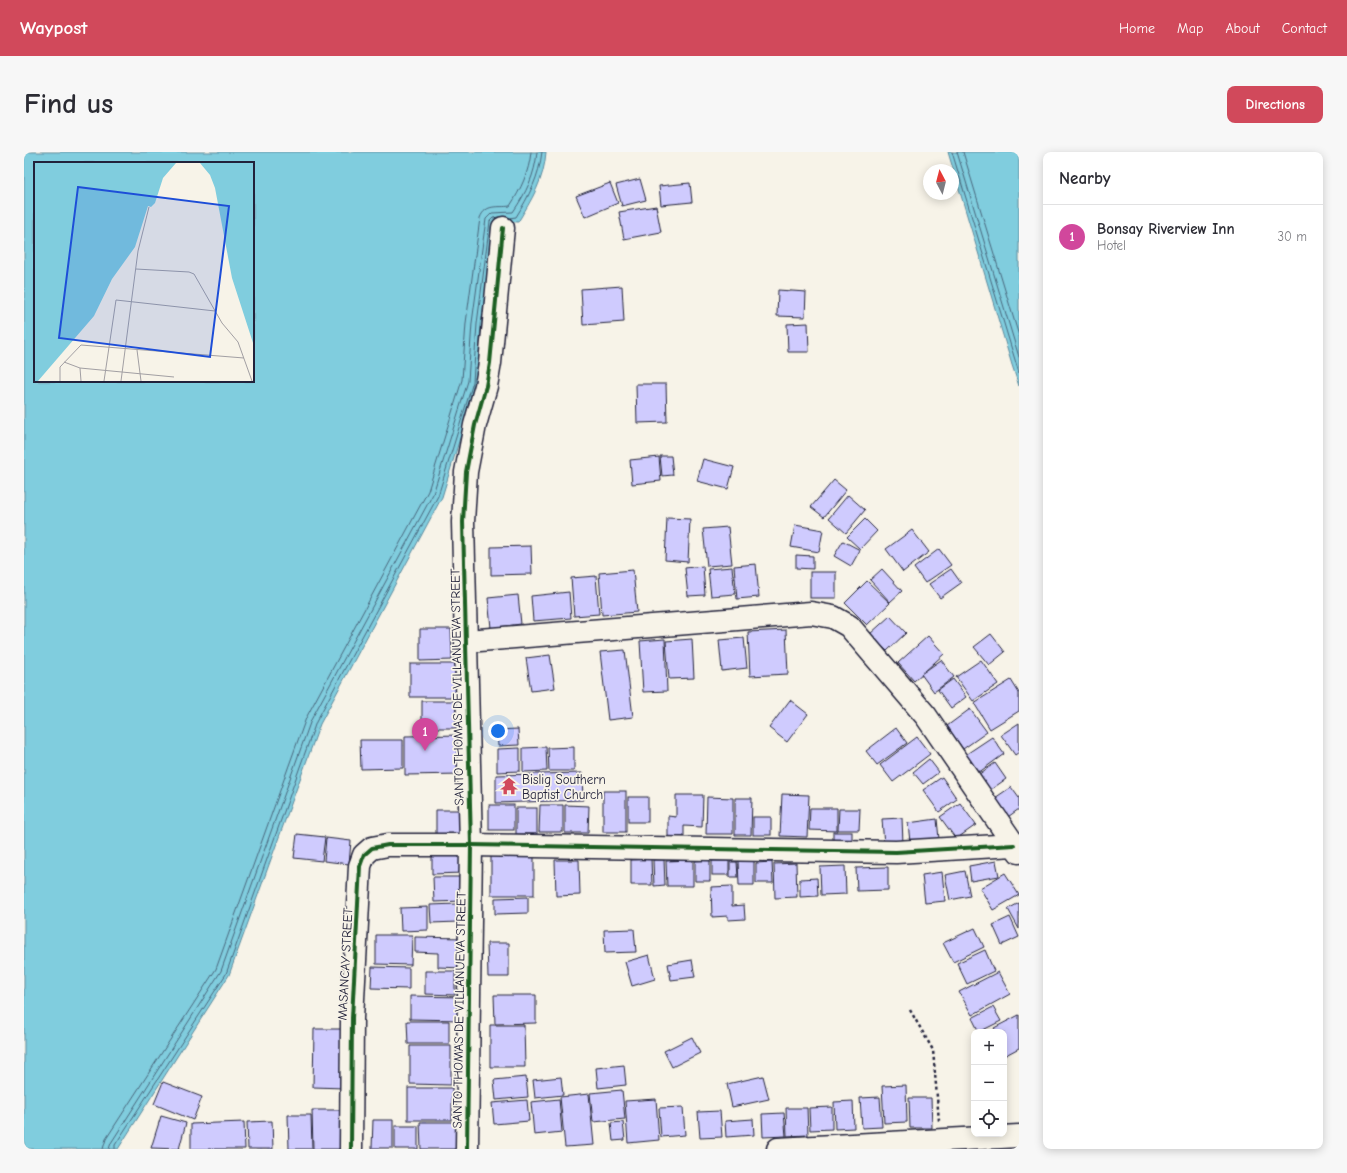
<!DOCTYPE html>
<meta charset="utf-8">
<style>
:root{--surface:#fff;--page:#f7f7f7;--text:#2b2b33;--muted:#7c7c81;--line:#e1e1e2;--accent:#d1495b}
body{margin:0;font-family:"Comic Neue",sans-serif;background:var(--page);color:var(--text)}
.controls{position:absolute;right:12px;bottom:12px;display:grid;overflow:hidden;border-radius:8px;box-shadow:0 2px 10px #0003}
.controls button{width:36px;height:36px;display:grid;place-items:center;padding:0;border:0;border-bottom:1px solid var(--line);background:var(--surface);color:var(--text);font:20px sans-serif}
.compass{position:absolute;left:899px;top:12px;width:36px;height:36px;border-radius:50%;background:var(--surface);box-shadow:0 2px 10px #0003;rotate:353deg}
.you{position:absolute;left:474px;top:579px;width:14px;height:14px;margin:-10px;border:3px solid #fff;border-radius:50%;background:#1a73e8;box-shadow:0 0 0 6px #1a73e833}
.badge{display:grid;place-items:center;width:26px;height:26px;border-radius:50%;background:var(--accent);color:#fff;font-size:13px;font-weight:700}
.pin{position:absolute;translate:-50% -33px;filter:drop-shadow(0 1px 2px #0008)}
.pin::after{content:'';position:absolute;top:21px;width:14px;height:12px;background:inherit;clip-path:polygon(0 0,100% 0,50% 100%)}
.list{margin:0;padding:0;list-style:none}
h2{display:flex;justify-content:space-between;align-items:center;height:52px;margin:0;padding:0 16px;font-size:17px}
h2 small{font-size:13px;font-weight:400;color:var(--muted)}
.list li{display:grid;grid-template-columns:26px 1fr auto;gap:12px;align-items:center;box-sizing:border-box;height:64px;padding:0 16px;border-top:1px solid var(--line)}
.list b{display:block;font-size:15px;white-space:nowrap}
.list p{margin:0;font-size:13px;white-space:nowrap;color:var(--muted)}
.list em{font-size:13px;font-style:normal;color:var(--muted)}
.icon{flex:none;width:22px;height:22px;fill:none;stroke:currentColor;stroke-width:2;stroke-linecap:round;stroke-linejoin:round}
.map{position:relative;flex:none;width:995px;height:997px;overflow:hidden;border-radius:8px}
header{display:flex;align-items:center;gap:24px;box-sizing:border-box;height:56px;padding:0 20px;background:var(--accent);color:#fff}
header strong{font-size:19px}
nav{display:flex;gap:22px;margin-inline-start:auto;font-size:14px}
.intro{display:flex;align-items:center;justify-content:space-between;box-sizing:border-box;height:96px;padding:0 24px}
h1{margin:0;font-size:28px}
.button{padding:10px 18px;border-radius:8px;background:var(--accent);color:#fff;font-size:14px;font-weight:700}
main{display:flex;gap:24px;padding:0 24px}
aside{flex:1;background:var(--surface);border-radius:8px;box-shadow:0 2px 10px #0003}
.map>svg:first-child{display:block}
.water{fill:#80cdde;stroke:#5a899d;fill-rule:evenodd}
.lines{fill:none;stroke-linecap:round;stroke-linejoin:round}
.shore{stroke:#48667c;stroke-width:1}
.building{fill:#cfcbfe;stroke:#22223b}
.minor-casing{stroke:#22223b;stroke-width:25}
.path{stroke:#22223b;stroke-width:2.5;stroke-dasharray:3 3;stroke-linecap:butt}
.minor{stroke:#f7f3e8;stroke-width:22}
.cycleway-casing{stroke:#f7f3e8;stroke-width:6}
.cycleway{stroke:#1b5e20;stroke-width:4}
.labels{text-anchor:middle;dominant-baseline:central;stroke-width:3.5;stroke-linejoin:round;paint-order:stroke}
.street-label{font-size:13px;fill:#22223b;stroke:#f7f3e8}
.poi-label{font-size:13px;fill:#22223b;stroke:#f7f3e8;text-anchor:start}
.inset-road{fill:none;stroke:#a29fa3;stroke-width:1}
.view{fill:#1d4ed8;fill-opacity:0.15;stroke:#1d4ed8;stroke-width:2}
.inset-edge{fill:none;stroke:#22223b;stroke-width:2}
</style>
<header>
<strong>Waypost</strong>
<nav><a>Home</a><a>Map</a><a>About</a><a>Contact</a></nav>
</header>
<div class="intro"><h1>Find us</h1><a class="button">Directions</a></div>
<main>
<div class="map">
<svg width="995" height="997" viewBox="0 0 995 997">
<rect width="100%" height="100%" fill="#f7f3e8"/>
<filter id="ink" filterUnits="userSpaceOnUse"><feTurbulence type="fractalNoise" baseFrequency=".025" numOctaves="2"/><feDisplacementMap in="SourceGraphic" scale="8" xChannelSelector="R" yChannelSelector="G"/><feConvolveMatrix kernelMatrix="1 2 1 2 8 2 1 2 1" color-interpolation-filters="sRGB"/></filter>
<g filter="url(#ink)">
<!-- water -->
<g class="water">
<path d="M0,0h522c-2,28 -14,47 -28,70l-23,-1 -14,103 -4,58 -35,115 -122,227 -91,251 -111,174h-94zM11,11h218v218h-218z"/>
<path d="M924,0h71v234l-7,-21z"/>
</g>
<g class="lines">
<!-- shore -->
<g class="shore">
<path d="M928,0l67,221"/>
<path d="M933,0l62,205"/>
<path d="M939,0l56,184"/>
<path d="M485,66l7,-1c13,-21 23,-40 26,-65"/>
<path d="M79,997l3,-10 110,-170 90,-251 122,-227 34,-111 4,-57 14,-105c6,-15 18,-10 30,-12 11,-17 19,-34 21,-54"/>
<path d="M85,997l2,-6 110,-172 90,-251 122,-226 35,-113 4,-58 14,-104 6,-6 21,-1c13,-19 22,-37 24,-60"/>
<path d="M91,997v-4l111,-171 90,-252 122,-226 35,-114 4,-58 13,-103 3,-3 5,-1"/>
</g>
</g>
<!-- building -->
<g class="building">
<path d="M616,27l6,21 -24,6 -6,-21z"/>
<path d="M586,31l8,20 -33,14 -9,-21z"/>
<path d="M666,31l2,19 -31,3 -2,-19z"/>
<path d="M632,54l5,26 -37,7 -5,-27z"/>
<path d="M598,134l2,36 -41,3 -2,-36z"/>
<path d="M754,138l28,2 -1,25 -28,-1z"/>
<path d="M784,171l1,29h-21l-1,-28z"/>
<path d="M612,232h30l1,38 -30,1z"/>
<path d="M636,304h11l2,19 -11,1z"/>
<path d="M635,305l2,24 -29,3 -2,-24z"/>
<path d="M679,307l31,8 -6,22 -31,-8z"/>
<path d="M810,328l12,10 -22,27 -13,-10z"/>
<path d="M824,343l17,15 -19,23 -17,-15z"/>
<path d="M643,366l23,1 -2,43 -23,-2z"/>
<path d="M841,367l12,12 -17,18 -13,-12z"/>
<path d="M771,373l28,5 -4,22 -28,-5z"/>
<path d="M704,375l4,37 -25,2 -4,-37z"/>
<path d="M888,378l17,22 -26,20 -17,-23z"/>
<path d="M819,389l17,9 -9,16 -17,-10z"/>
<path d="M507,394l1,28 -41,1v-28z"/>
<path d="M915,397l12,16 -26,18 -11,-15z"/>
<path d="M772,403l17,1v13l-17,-1z"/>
<path d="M732,412l3,33 -22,2 -3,-33z"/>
<path d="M679,414l2,29 -17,1 -3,-28z"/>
<path d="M708,415l3,27 -24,2 -3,-27z"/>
<path d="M858,417l20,22 -12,11 -20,-22z"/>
<path d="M927,417l10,14 -21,15 -11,-14z"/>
<path d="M609,418l4,42 -35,3 -3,-42z"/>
<rect x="786" y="420" width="26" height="26"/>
<path d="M572,424l3,38 -25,2 -3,-38z"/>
<path d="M843,429l23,22 -23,22 -22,-22z"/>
<path d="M545,440l2,26 -38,3 -2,-25z"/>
<path d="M494,443l3,29 -30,4 -3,-30z"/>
<path d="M866,464l16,17 -19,18 -17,-17z"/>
<path d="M396,477h31l1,31 -32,1z"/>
<path d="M762,478l2,44 -38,2 -2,-44z"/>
<path d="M967,482l14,18 -16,13 -15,-18z"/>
<path d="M904,484l16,18 -30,27 -16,-18z"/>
<path d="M720,486l3,30 -25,3 -3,-31z"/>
<path d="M641,487l2,52 -24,1 -3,-51z"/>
<path d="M668,487l2,39 -25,1 -3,-38z"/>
<path d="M601,498l8,67 -25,3 -8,-68z"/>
<path d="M526,503l5,33 -24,3 -5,-33z"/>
<path d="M917,508l13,17 -20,15 -13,-18z"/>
<path d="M957,508l17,24 -25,17 -17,-24z"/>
<path d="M386,512h46l1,33h-47z"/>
<path d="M929,527l13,18 -15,11 -13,-18z"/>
<path d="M987,528l8,13v18l-29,18 -16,-26z"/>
<path d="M766,548l18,14 -21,28 -18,-14z"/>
<rect x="398" y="549" width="37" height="27"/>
<path d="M946,557l17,23 -24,17 -16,-23z"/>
<path d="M995,571v29l-4,3 -14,-20z"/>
<path d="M872,576l11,15 -30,22 -11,-14z"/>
<path d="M494,577l1,16 -21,1 -1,-16z"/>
<path d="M437,583v39l-56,1v-39z"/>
<path d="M893,585l13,17 -37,28 -13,-17z"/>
<path d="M968,585l12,17 -26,19 -13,-18z"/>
<path d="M336,588h43v28l-42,1z"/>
<path d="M522,595l1,24 -24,1v-24z"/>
<path d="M550,595v24h-25l-1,-23z"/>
<path d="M496,596v23l-23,1v-23z"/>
<path d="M905,607l10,13 -16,12 -10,-12z"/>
<path d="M971,611l11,16 -20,14 -11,-16z"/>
<path d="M558,621l1,27 -87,3v-28z"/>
<path d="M918,625l15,22 -18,13 -16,-22z"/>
<path d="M987,635l8,11v11l-14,10 -13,-19z"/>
<rect x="579" y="639" width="23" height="41"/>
<path d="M758,642l27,1 -2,42 -27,-1z"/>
<path d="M652,643h27l-1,32 -18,-1v11h-16v-21l8,1z"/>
<rect x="604" y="645" width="20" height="25"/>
<path d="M683,645l26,1v36h-27z"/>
<path d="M711,646h17l-1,37h-16z"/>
<path d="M936,651l16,22 -20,14 -16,-22z"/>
<rect x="465" y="653" width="25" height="25"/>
<path d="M516,653h23v27h-24z"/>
<path d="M541,653l24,1 -1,27h-23z"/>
<rect x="492" y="656" width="21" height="26"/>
<path d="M786,656h27v23l-28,-1z"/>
<path d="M815,657h21l-1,21h-21z"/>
<path d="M412,658h25v24l-25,1z"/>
<rect x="729" y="665" width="18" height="18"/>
<path d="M878,666l1,26 -19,1 -2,-26z"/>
<path d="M913,667l2,20 -29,3 -2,-19z"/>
<rect x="809" y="680" width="19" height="9"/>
<path d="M273,682l28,3 -3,24 -28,-3z"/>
<path d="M302,686l25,3 -2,23 -25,-3z"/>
<path d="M408,698h31v23l-31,1z"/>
<rect x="467" y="704" width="43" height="39"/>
<path d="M627,707l1,26h-21v-25z"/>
<path d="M531,708h24l1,35 -24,1z"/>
<path d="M629,708h11l1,25 -11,1z"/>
<path d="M669,708v26h-26l-1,-25z"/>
<path d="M686,708v21h-15v-20z"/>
<rect x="688" y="709" width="17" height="14"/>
<path d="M714,709h16v24h-15z"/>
<path d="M972,709l3,15 -28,5 -2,-15z"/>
<path d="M706,710h7l1,15h-8z"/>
<path d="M748,710l1,21h-17v-20z"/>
<path d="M772,711l1,34 -22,1 -1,-34z"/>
<path d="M821,714l1,28 -25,1 -1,-28z"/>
<path d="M864,715v23l-31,1 -1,-23z"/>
<path d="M941,719l5,25 -20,4 -5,-25z"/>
<path d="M918,720l3,29 -20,2 -3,-28z"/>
<path d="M981,721l14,22 -26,15 -13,-22z"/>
<path d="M409,725h29l1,24 -29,1z"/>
<path d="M793,726l1,18 -18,1v-18z"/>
<path d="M708,734v20l12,-1 1,14 -17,1v-4l-16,1 -1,-30z"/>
<path d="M504,745v16l-33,1v-16z"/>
<path d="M995,751v26l-11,-20z"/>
<path d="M433,752l1,18 -27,1 -1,-18z"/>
<path d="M404,755v23l-27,1 -1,-23z"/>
<path d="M986,765l9,20 -17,8 -9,-20z"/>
<path d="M951,776l9,19 -31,15 -10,-19z"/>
<path d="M610,777l2,23 -31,1 -1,-23z"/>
<path d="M352,783h36l-1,30 -35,-1z"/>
<path d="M391,785l49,1 -1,30 -25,-1v-14l-23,-1z"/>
<path d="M463,791h22v34h-21z"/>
<path d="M961,798l9,21 -27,13 -10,-21z"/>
<path d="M625,803l6,24 -23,7 -7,-24z"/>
<path d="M668,808l3,17 -24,3 -3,-16z"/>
<path d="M348,815l37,1v21l-38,-1z"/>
<path d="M401,819h30v24l-30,-1z"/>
<path d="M974,820l12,22 -38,21 -13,-23z"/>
<path d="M470,843h42v28l-41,1z"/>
<path d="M386,844l52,1v23l-52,-1z"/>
<path d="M969,855l8,14 -22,11 -7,-14z"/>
<path d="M995,863v33l-15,8v-24h-7l-3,-4z"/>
<path d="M383,869h42v23h-41z"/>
<path d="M466,873h34l1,42h-35z"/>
<path d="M290,877h32l-2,59 -31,-1z"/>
<path d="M668,885l8,16 -28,14 -8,-16z"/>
<path d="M386,894h41v39l-41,-1z"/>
<path d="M600,913l2,20 -28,3 -2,-20z"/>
<path d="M739,924l6,23 -37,8 -5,-23z"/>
<path d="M502,925l2,20 -32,3 -2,-20z"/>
<path d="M537,925l2,18 -28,3 -2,-18z"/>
<path d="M139,930l39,15 -9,23 -39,-16z"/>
<path d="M882,933l1,37 -23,1 -2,-37z"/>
<rect x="384" y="936" width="44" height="32"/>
<path d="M598,938l3,29 -32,3 -3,-29z"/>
<path d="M565,942l5,51 -29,2 -5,-50z"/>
<path d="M856,945l2,30 -20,1 -2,-30z"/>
<path d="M885,946h22l1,30h-22z"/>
<path d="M535,947l3,33 -28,3 -3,-33z"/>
<path d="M632,947l3,41 -31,3 -3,-42z"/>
<path d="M503,948l2,21 -35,3 -2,-21z"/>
<path d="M829,949l1,27 -19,1 -1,-27z"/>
<path d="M659,955l2,28 -24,2 -2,-29z"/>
<path d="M808,955v22l-22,1 -1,-22z"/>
<path d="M762,956h21l1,27 -21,1z"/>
<path d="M288,958h31l1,39h-31z"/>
<path d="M696,959l2,26 -22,1 -2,-26z"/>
<path d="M760,961l2,23 -23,1 -1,-23z"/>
<path d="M264,963h23l1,34h-23z"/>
<path d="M137,964l25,7 -7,26 -28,-1z"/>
<path d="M729,967l1,16 -28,2 -1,-16z"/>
<path d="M349,968h20v28h-21z"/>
<path d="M248,969l1,28h-25l-1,-27z"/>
<path d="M220,970l1,27h-54v-25z"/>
<path d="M396,970h41v27h-40z"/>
<path d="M599,970l2,18 -12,1 -2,-18z"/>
<rect x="371" y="974" width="23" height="23"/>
</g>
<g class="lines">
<!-- minor casing -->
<g class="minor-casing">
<g id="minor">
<path d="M443,489l344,-28 22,4 16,9 77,90 93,136"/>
<path d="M327,997l1,-131 8,-152 4,-11 8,-7 16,-3h83l425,7 118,-7"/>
<path d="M443,997l4,-304 -8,-323 3,-50 9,-47 11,-39 4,-23 13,-135"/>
<path d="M754,997l241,-13"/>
</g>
</g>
<!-- path -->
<path class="path" d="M886,858l23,40 6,71"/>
<!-- minor -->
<use href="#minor" class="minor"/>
<!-- cycleway casing -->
<g class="cycleway-casing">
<g id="cycleway">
<path d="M327,997l1,-131 8,-152 4,-11 8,-7 16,-3h83l425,7 118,-7"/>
<path d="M443,997l4,-304 -8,-323 3,-50 9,-47 11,-39 4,-23 13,-135"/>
</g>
</g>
<!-- cycleway -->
<use href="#cycleway" class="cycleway"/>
</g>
</g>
<!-- icons -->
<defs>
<g id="temple-bare" transform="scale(1.38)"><path d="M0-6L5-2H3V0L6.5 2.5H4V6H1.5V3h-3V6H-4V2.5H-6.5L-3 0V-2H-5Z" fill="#d1495b" stroke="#f7f3e8" stroke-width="2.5" paint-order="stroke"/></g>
</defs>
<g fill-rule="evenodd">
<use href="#temple-bare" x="485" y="634"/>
</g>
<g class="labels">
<!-- street labels -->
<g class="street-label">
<text transform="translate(433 535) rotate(-91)">SANTO THOMAS DE VILLANUEVA STREET</text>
<text transform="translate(321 812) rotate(-87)">MASANCAY STREET</text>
<text transform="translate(435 858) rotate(-89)">SANTO THOMAS DE VILLANUEVA STREET</text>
</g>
<!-- poi labels -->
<g class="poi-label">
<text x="498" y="627">Bislig Southern<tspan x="498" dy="15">Baptist Church</tspan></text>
</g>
</g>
<!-- overview -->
<g transform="translate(10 10)">
<rect width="220" height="220" fill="#f7f3e8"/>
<path d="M0,1h142l-13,15 -8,25 -4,4 -3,-1 -13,41 -23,32 -18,37 -56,65h-4zM166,1h54v183l-22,-68 -17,-90 -5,-13z" fill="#80cdde"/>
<path class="inset-road" d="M102,107l53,3 5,2 28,49 16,19 14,39M103,188l4,31M30,200l16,6 94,9M46,206l1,13M26,219v-14l21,-22 163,13M70,219l12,-81 99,11M87,219l17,-130 11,-44"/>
<path class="view" d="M44,25l151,19 -19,151 -151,-19z"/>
<rect width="220" height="220" class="inset-edge"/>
</g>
</svg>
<div class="controls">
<button>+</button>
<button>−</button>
<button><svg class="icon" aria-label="locate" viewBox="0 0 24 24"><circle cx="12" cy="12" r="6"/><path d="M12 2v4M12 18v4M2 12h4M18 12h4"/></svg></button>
</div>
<svg class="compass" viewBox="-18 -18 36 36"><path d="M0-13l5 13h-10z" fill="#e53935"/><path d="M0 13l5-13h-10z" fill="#7c7c81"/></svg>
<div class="you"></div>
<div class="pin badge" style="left:401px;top:599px;background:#d1479c">1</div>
</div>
<aside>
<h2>Nearby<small></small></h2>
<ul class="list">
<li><span class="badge" style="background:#d1479c">1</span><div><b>Bonsay Riverview Inn</b><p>Hotel</p></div><em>30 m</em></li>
</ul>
</aside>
</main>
